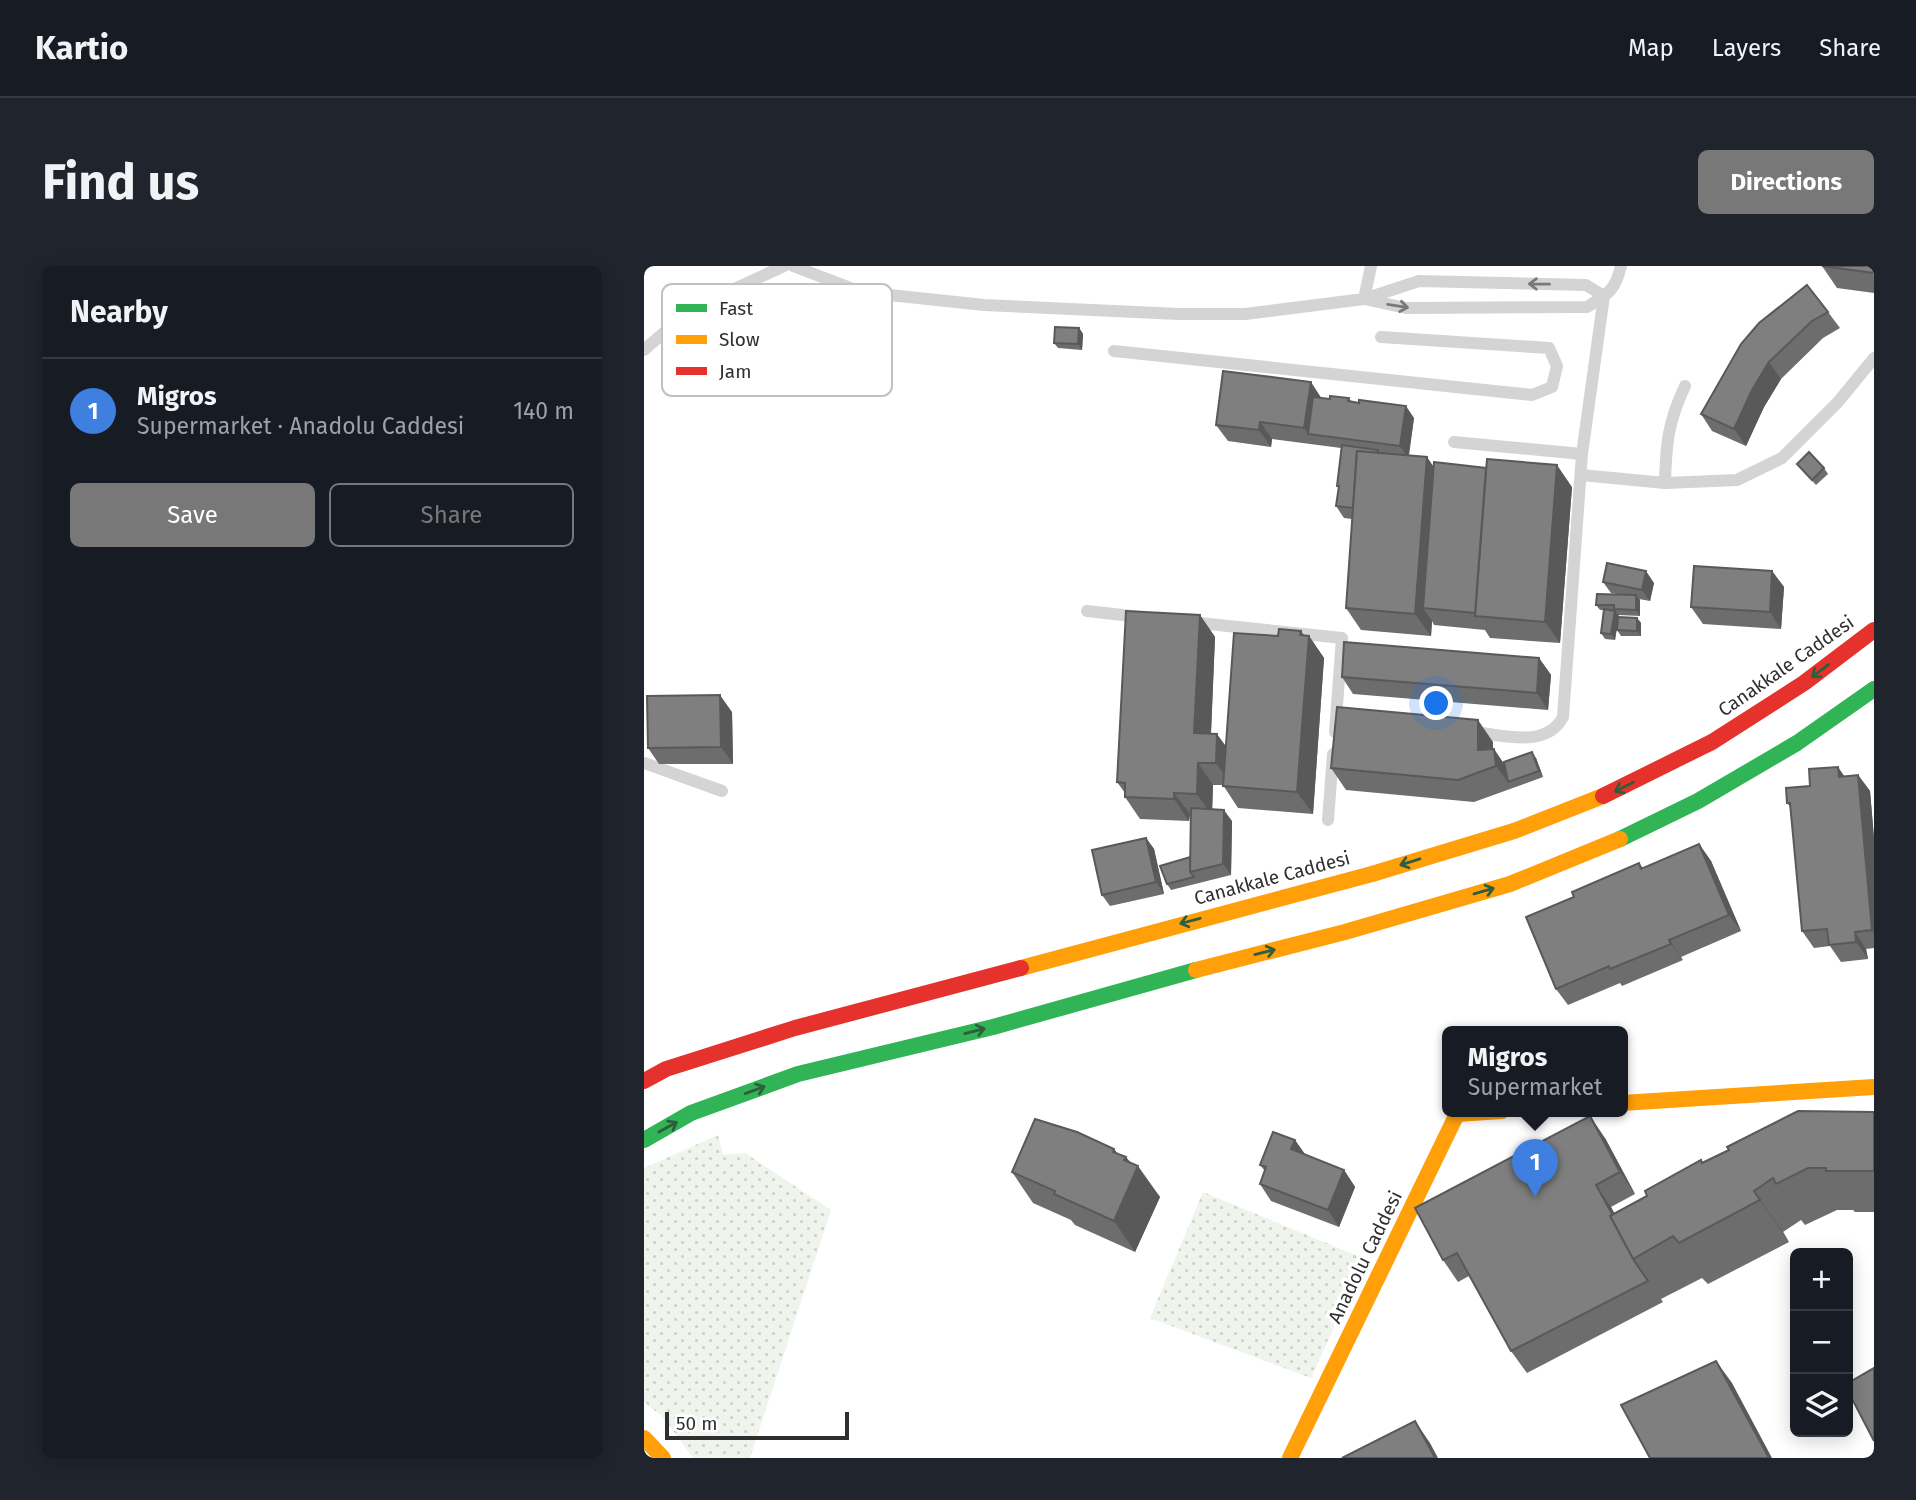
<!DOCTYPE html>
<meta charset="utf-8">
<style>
:root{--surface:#171b24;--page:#20242c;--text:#f1f3f6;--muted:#9ea1a6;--line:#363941;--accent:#787878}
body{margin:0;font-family:"Fira Sans",sans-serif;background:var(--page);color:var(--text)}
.controls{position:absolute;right:21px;bottom:21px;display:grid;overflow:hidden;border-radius:10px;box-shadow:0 4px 18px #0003}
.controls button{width:63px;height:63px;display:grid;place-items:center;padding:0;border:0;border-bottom:2px solid var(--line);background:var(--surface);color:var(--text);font:35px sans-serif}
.scale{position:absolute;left:21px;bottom:18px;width:184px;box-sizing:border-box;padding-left:7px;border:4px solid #2f2f2f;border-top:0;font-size:19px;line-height:24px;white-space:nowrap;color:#2f2f2f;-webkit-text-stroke:5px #fff;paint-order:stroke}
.you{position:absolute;left:793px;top:438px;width:24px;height:24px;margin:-18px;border:5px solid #fff;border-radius:50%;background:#1a73e8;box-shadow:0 0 0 10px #1a73e833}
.badge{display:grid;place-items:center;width:46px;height:46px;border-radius:50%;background:var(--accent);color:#fff;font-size:23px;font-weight:700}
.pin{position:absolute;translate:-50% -58px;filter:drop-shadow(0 2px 4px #0008)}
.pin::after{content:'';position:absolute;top:37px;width:24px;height:21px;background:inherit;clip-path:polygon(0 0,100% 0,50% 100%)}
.popup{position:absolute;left:798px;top:760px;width:186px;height:91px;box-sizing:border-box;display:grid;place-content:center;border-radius:10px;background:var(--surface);filter:drop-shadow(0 2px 5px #0005);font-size:23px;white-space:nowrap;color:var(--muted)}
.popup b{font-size:26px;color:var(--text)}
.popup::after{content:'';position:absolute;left:50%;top:100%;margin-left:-14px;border:14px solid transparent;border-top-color:var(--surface)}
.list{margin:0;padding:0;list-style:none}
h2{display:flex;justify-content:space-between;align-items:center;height:91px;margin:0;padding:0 28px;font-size:30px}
h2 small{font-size:23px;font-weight:400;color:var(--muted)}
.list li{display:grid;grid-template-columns:46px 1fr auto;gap:21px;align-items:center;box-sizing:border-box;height:105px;padding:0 28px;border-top:2px solid var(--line)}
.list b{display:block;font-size:26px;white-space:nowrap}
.list p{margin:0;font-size:23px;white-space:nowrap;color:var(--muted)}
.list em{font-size:23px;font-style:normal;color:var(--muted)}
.actions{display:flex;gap:14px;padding:21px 28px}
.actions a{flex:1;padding:16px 0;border:2px solid var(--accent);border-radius:10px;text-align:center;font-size:24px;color:var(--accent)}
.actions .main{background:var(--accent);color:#fff}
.icon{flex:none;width:38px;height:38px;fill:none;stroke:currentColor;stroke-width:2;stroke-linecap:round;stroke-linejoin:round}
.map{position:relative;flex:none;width:1230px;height:1192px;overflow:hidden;border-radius:10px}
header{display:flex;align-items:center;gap:42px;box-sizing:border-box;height:98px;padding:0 35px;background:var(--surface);border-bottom:2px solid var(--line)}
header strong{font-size:33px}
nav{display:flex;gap:38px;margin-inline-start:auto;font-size:24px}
.intro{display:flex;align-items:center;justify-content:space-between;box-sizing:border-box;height:168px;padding:0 42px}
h1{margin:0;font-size:49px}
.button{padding:18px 32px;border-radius:10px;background:var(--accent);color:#fff;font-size:24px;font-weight:700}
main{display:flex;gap:42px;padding:0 42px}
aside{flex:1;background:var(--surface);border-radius:10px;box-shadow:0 4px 18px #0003}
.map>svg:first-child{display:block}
.grass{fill:url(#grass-dots)}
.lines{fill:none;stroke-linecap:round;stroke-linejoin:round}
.lane{stroke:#d4d4d4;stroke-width:12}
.fast{stroke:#30b455;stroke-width:16}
.slow{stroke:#ff9f0a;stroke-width:16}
.jam{stroke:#e5322d;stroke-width:16}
.wall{fill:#6d6d6d}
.shaded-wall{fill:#595959}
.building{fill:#7f7f7f;stroke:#595959;stroke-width:2}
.oneway{stroke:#797979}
.oneway2{stroke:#2f5e3c}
.labels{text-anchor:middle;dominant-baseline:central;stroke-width:7;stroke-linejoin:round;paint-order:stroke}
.street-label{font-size:19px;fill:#2f2f2f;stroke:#fff}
.key{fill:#fff;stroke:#c1c1c1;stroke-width:2}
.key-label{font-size:19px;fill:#2f2f2f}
</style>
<header>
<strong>Kartio</strong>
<nav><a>Map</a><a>Layers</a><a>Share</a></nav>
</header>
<div class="intro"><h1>Find us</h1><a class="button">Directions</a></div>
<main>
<aside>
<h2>Nearby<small></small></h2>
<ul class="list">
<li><span class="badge" style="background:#3f7fe0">1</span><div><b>Migros</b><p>Supermarket · Anadolu Caddesi</p></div><em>140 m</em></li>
</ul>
<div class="actions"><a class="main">Save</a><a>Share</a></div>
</aside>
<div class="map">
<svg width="1230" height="1192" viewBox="0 0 1230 1192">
<defs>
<pattern id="grass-dots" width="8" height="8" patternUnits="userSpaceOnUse" patternTransform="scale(1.75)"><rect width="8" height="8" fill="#eff4ed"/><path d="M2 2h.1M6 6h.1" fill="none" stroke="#cdd2cc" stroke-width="1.8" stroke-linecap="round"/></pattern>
</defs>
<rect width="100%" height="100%" fill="#fff"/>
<!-- grass -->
<g class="grass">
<path d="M74,869l5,20 22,-2 86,57 -81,248h-57l-30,-41 -19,-15v-234z"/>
<path d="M559,926l162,67 -54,119 -161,-60z"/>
</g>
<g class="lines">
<!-- lane -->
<g class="lane">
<path d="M149,0l68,26 123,13 195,9h66l119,-15 7,-33"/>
<path d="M960,30l-18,-11 -167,-4 -55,18 42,9 181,-1c21,-13 28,-16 34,-41"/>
<path d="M0,84l47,-41 93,-43"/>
<path d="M470,85l418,44 20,-8 5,-21 -8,-18 -168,-11"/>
<path d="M810,176l128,12"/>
<path d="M937,209l84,8 72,-3 45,-22 56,-56 36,-44"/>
<path d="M1021,217c1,-39 3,-61 20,-97"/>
<path d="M443,345l53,6"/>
<path d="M546,356l152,16 -7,94"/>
<path d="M830,466c29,3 72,17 89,-15l19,-263 22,-158"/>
<path d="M0,497l78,28"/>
<path d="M684,554l5,-66"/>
</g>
<!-- fast -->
<g class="fast">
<path d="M976,573l78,-38 99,-58 77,-54"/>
<path d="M0,874l47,-27 107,-39 195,-47 203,-57"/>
</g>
<!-- slow -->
<g class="slow">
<path d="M377,702l351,-94 142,-43 89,-35"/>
<path d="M552,704l149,-38 165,-48 110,-45"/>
<path d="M978,837l252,-16"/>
<path d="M0,1172l19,20"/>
<path d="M646,1192l167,-344 45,-3"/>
</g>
<!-- jam -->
<g class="jam">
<path d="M959,530l109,-54 92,-59 70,-53"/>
<path d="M0,815l22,-12 129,-41 226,-60"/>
</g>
</g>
<!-- wall -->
<g class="wall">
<path d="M1178,0h52v27l-37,-5z"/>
<path d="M1184,46l12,16 -17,10 -42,41 -17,28 -18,39 -34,-15 -11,-17 40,-70z"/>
<path d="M435,62l4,6 -1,16 -24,-2 -4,-5z"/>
<path d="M678,132l8,1 19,-1 2,3 63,17 -5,38 25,11 138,20 -12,156 -70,-5 -5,-8 -51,-5 -2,-4 -1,15 -70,-6 -15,-22 6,-89 -8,-1 -8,-12 3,-18 -2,-2 4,-38 -69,-9 -1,8 -43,-6 -12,-16z"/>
<path d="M1153,198l27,4 4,6 -12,11z"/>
<path d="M1128,305l12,16 -3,42 -78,-5 -12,-17z"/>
<path d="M959,316l51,1 -4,18 -11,-2 1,1v16l-22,-1 1,2 18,1 4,5v13h-20l-4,-6v-4l-2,14 -10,-1 -4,-6 3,-23h-4l-4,-5 21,-11 -6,-1z"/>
<path d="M556,349l15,22 -4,97 15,12 52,-110 23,-5 3,5h5l15,22 -11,156 -75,-6 -15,-23h-10l-1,24 20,12 -1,54 -60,15 -4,-6 23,-27 1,-43h-1l-1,7 -49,-2 -15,-22v-4l-8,-11z"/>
<path d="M895,392l12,17 -3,35 -195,-16 -11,-17z"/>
<path d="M88,446l1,52h-74l-11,-16z"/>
<path d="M849,476v7l11,16 32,-7 7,19 -69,25 -128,-12 -15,-22z"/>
<path d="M1214,509l12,16 4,47v110l-8,1 2,10 -27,3 -11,-16 -16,2 -12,-17 -11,-123 -4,-5 23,-17 34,-10z"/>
<path d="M502,572l8,11 10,45 -54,12 -8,-11z"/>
<path d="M1055,578l12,17 30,70 -60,26 2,3 -61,26 -2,-3 -52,22 -12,-16 18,-92 65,-34 4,5z"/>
<path d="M1230,846v100h-19l-2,-2h-16l-32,15 -4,-5 -18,12 6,10 -81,42 -6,-6 -41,21 2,3 -136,71 -16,-22 -42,-75 -11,6 -15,-22 162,-122 30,56 -24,13 3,6 33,-17 56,-33z"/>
<path d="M651,874l10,15 39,15 11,17 -16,40 -68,-26 -11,-17 5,-13 -5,-6z"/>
<path d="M470,883l4,5 8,3 34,40 -25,55 -60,-27 -4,-5 -38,-17 -21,-31z"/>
</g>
<!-- shaded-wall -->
<g class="shaded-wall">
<path d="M435,62l4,6 -1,16 -4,-6z"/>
<path d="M1125,96l12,17 -17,28 -18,39 -12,-17 18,-39z"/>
<path d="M667,116l11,17 -14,35 -4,-6z"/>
<path d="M762,140l8,12 -6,40 -8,-12z"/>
<path d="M616,156l12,17 -1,8 -12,-17z"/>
<path d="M783,191l15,22 -19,129 9,13 -1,15 -16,-22z"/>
<path d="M913,199l15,22 -12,156 -15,-21z"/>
<path d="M1002,305l8,12 -4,18 -8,-11z"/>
<path d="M1128,305l12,16 -3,42 -11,-17z"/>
<path d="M992,329l4,5v16l-4,-6z"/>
<path d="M971,345l4,5 -4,24 -4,-6z"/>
<path d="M556,349l15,22 -5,118 -16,-22z"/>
<path d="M993,352l4,5v13l-4,-5z"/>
<path d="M657,365l7,10 1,-5 15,22 -11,156 -16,-22z"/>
<path d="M895,392l12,17 -3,35 -11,-17z"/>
<path d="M76,429l12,17 1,52 -12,-17z"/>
<path d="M834,454l15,22v25l-15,-17z"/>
<path d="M573,468l16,22 -2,29 -15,-22z"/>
<path d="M850,483l15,22 -1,11 -12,-16z"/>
<path d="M888,486l4,6 7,19 -4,-6z"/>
<path d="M554,497l15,22 -1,31 -15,-22z"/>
<path d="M1194,501l11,16 -10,-6z"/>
<path d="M1214,509l12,16 4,47v95l-2,-3z"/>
<path d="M530,527l16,21 -1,7 -15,-22z"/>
<path d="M580,544l8,11 -1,54 -8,-11z"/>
<path d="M502,572l8,11 10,45 -8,-12z"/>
<path d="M1055,578l12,17 30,70 -12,-16z"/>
<path d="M1211,666l11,17 2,10 -12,-17z"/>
<path d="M1025,674l12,17 2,3 -12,-16z"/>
<path d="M946,850l15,22 30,56 -15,-22z"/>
<path d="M651,874l12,17 -16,-8z"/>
<path d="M470,883l20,28 -10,-17 2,-3 10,15 2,-6 22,31 -25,55 -21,-31 -1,-69z"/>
<path d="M700,904l11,17 -16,40 -11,-17z"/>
<path d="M952,919l15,22 27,49 -3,1z"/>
<path d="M1110,925l29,41 6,10 -29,-42z"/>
<path d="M1072,1095l16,22 40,75h-3z"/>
<path d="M771,1155l15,22 8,15h-3z"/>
</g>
<!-- building -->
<g class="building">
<path d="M1178,0h52v7z"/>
<path d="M1163,19l21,27 -16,9 -43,41 -17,28 -18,39 -33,-15 40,-70 18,-21z"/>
<path d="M411,61l24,1 -1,16 -24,-1z"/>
<path d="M579,105l88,11 -7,46 -44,-6 -1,8 -43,-5z"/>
<path d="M686,130l19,2 -1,3 11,2v-3l47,6 -6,40 -92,-12 5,-37 17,2z"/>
<path d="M698,179l36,5v3l-21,-2 -4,57 -17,-2 3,-20h-2z"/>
<path d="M713,185l70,6 -12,157 -69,-6z"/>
<path d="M1165,186l15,16 -12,12 -15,-16z"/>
<path d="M843,193l70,6 -12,157 -70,-6z"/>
<path d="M790,196l52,6 -11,145 -52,-5z"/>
<path d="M963,297l39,8 -4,19 -39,-8z"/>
<path d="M1050,300l78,5 -2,41 -79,-5z"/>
<path d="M953,328l39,1v15l-22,-1v-4h-18z"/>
<path d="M960,343l11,2 -4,23 -10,-1z"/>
<path d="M482,345l74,4 -6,118 23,1 -1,29h-18l-1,31 -23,-1v6l-49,-2v-14l-8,-1z"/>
<path d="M974,351l19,1v13l-20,-1z"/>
<path d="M635,363l22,2 -1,4 9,1 -12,156 -74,-6 11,-153 44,3z"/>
<path d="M700,376l195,16 -2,35 -195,-16z"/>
<path d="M76,429l1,52 -73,1 -1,-52z"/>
<path d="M693,441l141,13v30l16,-1 2,17 -38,14 -127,-12z"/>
<path d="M888,486l7,19 -31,11 -4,-20z"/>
<path d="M1194,501l1,10 19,-2 14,155 -17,2 1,10 -27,3 -2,-16 -25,2 -12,-128h-3l-1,-15 24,-2 -1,-17z"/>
<path d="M547,542l33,2 -1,54 -33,8z"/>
<path d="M502,572l10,44 -54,13 -10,-45z"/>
<path d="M1055,578l30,71 -60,25 2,4 -61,25 -1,-3 -53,23 -30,-72 48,-20 -2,-5 67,-29 2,6z"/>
<path d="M546,591v15l4,5 -27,7 -7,-18z"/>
<path d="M1154,845l76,1v59h-48v-3h-18l-32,16 -3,-6 -19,13 6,9 -81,43 -6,-7 -40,23 -23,-43 37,-20 -2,-5 56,-31 1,3 27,-13 -2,-3z"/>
<path d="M946,850l30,56 -24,13 16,29 -2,2 23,43 15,22 -137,70 -54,-98 -14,7 -28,-52z"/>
<path d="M391,853l42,13 37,17 -1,3 13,5 -2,3 14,6 -24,55 -60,-27 1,-3 -43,-19z"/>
<path d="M629,866l22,8 -4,9 53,21 -16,40 -68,-26 6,-17 -6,-2z"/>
<path d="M1072,1095l53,97h-119l-29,-53z"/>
<path d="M1230,1102v73l-26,-50v-8z"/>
<path d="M771,1155l20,37h-93z"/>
</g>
<!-- one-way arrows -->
<defs><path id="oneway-shaft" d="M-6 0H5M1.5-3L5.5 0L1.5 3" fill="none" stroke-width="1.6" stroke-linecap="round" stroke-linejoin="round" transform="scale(1.75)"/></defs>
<g class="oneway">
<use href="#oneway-shaft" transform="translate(895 18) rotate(-179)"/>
<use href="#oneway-shaft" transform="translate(754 40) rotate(9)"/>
</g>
<g class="oneway2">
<use href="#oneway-shaft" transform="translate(1176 405) rotate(143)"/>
<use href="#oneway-shaft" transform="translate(980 521) rotate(153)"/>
<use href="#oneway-shaft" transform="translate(766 596) rotate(163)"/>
<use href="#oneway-shaft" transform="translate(840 625) rotate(-16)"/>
<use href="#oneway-shaft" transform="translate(546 655) rotate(165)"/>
<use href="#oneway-shaft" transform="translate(621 686) rotate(-14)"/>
<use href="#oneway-shaft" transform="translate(331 765) rotate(-14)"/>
<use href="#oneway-shaft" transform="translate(111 824) rotate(-20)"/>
<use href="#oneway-shaft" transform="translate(24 861) rotate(-29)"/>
</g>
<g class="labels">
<!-- street labels -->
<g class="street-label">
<text transform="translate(1142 400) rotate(-35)">Canakkale Caddesi</text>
<text transform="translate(628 612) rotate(-15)">Canakkale Caddesi</text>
<text transform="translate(721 991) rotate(-64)">Anadolu Caddesi</text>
</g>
</g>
<!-- legend -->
<rect x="18" y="18" width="230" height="112" rx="10" class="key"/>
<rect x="32" y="38" width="31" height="8" fill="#30b455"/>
<rect x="32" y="69" width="31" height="9" fill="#ff9f0a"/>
<rect x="32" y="101" width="31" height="8" fill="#e5322d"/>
<g class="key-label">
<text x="75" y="49">Fast</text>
<text x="75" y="80">Slow</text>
<text x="75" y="112">Jam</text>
</g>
</svg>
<div class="controls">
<button>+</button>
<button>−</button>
<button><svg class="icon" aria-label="layers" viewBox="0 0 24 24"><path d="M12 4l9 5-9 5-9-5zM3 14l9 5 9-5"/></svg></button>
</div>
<div class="scale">50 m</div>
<div class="you"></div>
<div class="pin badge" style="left:891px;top:931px;background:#3f7fe0">1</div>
<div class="popup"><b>Migros</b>Supermarket</div>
</div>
</main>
